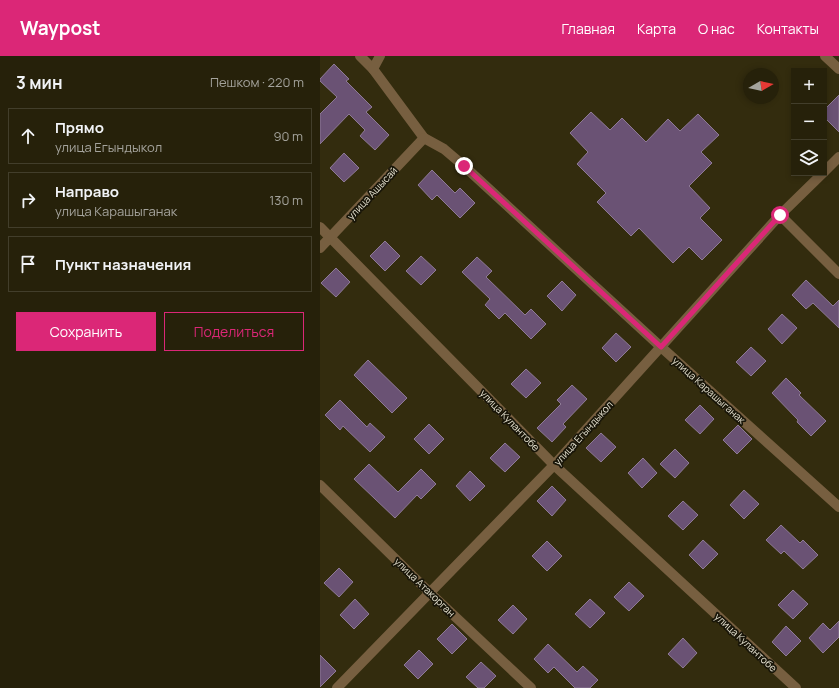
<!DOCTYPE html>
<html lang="ru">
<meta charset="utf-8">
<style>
:root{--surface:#26210a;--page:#2e2913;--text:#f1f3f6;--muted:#a4a39c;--line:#423e2b;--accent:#db2777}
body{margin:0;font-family:Manrope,sans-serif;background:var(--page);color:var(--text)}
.controls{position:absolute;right:12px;top:12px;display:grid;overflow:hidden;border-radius:0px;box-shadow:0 2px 6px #0003}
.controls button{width:36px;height:36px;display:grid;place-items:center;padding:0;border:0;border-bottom:1px solid var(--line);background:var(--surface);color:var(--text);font:20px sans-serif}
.compass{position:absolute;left:423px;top:12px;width:36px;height:36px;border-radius:50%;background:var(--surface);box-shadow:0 2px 6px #0003;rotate:81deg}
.stop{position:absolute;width:12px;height:12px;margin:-9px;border:3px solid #db2777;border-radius:50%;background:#fff}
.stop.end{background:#db2777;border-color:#fff;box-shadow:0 1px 4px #0008}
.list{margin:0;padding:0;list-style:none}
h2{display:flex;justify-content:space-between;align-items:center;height:52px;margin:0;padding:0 16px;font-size:17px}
h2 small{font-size:13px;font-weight:400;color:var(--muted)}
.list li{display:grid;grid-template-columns:26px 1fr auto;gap:12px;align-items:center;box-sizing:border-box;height:56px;margin:0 8px 8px;padding:0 8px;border:1px solid var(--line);border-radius:0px}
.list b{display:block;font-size:15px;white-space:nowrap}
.list p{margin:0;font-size:13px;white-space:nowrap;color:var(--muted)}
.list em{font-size:13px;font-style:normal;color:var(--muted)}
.actions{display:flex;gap:8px;padding:12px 16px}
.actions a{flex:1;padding:9px 0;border:1px solid var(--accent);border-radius:0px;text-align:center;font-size:14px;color:var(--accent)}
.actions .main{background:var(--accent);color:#fff}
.icon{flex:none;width:22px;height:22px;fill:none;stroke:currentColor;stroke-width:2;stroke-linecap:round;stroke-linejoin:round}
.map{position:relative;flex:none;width:519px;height:632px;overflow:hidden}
header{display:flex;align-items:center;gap:24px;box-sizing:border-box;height:56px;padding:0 20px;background:var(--accent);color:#fff}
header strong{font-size:19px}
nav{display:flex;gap:22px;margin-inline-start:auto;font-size:14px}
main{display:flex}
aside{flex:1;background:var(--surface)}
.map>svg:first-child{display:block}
.building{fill:#6a5274;stroke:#8e7a96}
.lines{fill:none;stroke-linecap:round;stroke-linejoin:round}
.minor{stroke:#775f40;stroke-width:10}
.route{stroke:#db2777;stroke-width:5}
.labels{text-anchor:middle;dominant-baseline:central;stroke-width:3.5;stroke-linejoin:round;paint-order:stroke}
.street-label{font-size:10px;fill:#e6e2d1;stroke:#181508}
</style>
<header>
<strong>Waypost</strong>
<nav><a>Главная</a><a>Карта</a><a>О нас</a><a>Контакты</a></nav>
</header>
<main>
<aside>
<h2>3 мин<small>Пешком · 220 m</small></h2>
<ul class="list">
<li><svg class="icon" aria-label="ahead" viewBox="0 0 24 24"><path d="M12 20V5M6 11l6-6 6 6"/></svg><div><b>Прямо</b><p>улица Егындыкол</p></div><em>90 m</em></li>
<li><svg class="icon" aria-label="right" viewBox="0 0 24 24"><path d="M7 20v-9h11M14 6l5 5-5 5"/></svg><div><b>Направо</b><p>улица Карашыганак</p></div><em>130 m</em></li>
<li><svg class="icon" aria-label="arrive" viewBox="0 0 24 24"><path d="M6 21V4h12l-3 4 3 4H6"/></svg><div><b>Пункт назначения</b></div></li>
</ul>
<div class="actions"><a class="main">Сохранить</a><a>Поделиться</a></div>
</aside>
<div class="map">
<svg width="519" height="632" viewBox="0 0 519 632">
<rect width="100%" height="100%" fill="#332c0e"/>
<!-- building -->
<g class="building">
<path d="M14,8l15,15 -3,2 26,26 -6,5 23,23 -14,15 -15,-14 5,-6 -16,-16 -29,30v-30l17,-17 -17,-16v-2z"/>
<path d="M519,39v37l-15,-15v-7z"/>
<path d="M271,56l19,18 12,-12 24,24 22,-23 12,12 18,-17 21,21 -18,17 11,11 -23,23 21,22 -10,10 22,22 -20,20 -13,-13 -16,16 -34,-35 -8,8 -34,-34 9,-9 -29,-29 11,-12 -18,-19z"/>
<path d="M24,97l15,15 -15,14 -14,-14z"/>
<path d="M112,114l23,23 5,-5 15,15 -15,15 -23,-23 -5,5 -14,-15z"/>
<path d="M65,185l15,15 -15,15 -15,-15z"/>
<path d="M101,200l15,14 -15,15 -15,-14z"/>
<path d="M157,201l15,14 -6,6 39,38 6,-6 15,15 -15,15 -26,-26 -6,6 -14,-14 5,-6 -28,-27z"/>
<path d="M16,212l14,14 -14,15 -15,-14z"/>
<path d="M486,224l27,26 6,-6v28l-26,-25 -7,6 -14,-14z"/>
<path d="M242,225l14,14 -14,16 -15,-15z"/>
<path d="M462,258l15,14 -15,16 -14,-15z"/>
<path d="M296,277l15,14 -15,15 -14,-14z"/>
<path d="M431,291l15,14 -15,15 -15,-14z"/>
<path d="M48,304l39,38 -15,15 -38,-38z"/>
<path d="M206,313l15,14 -15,15 -15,-14z"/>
<path d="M466,322l15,15 -2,2 27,26 -15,15 -14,-14 1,-2 -26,-27z"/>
<path d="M252,329l15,14 -24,25 3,3 -14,15 -15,-14 24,-24 -4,-4z"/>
<path d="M20,344l27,27 3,-4 15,14 -15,15 -27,-26 -3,4 -15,-15z"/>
<path d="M380,349l14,14 -14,15 -15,-14z"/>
<path d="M109,368l15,15 -15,15 -15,-15z"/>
<path d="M418,369l14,14 -15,15 -14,-14z"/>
<path d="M281,377l15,14 -15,15 -15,-14z"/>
<path d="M185,387l15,14 -15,15 -15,-14z"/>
<path d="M355,393l14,14 -14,15 -15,-14z"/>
<path d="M323,402l14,15 -15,15 -14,-15z"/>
<path d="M49,408l29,28 23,-23 15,15 -15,15 -4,-4 -22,23 -41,-39z"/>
<path d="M150,415l15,15 -15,15 -14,-15z"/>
<path d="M232,430l14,14 -14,16 -15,-15z"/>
<path d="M424,434l15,14 -15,15 -14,-14z"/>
<path d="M363,445l15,14 -15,15 -15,-14z"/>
<path d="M461,469l19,18 3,-3 15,15 -15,14 -19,-18 -3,3 -15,-14z"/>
<path d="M383,484l15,14 -15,15 -14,-14z"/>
<path d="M227,485l15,15 -15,15 -15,-15z"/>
<path d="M19,512l14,14 -14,15 -15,-14z"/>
<path d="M309,526l15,14 -15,15 -15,-14z"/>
<path d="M473,534l15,14 -15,15 -15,-14z"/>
<path d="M35,543l14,15 -15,15 -14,-14z"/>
<path d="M270,543l15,14 -15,15 -15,-14z"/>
<path d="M193,549l14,14 -14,15 -15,-14z"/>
<path d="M519,565v16l-16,16 -14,-15 14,-15 7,7z"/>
<path d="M132,568l15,15 -15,15 -15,-15z"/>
<path d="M466,570l15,15 -15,15 -14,-14z"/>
<path d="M363,582l14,15 -14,15 -15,-14z"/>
<path d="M228,588l29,28 6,-6 15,14 -8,8h-15l-21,-21 -6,6 -14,-14z"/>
<path d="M99,594l14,14 -15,15 -14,-14z"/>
<path d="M0,599l16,16 -16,16z"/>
<path d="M161,606l15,14 -12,12h-6l-12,-11z"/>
</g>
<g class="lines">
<!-- minor -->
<g class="minor">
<path d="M40,0l13,13 51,69 20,11 20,17 197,181 178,160"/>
<path d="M505,0l14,13"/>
<path d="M53,13l7,-13"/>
<path d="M504,116l15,-15"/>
<path d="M460,159l59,59"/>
<path d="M0,171l234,238 242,223"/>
<path d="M0,192l104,-110"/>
<path d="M0,429l110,108 101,95"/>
<path d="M17,632l217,-223 226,-250 43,-42"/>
</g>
</g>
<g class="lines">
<!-- route -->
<path class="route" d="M144,110l197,181 119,-132"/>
</g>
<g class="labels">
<!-- street labels -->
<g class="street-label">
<text transform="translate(52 137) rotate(-47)">улица Ашысай</text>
<text transform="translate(389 334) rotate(42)">улица Карашыганак</text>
<text transform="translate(190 364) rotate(46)">улица Кулантобе</text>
<text transform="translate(263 377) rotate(-48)">улица Егындыкол</text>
<text transform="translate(105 531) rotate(44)">улица Атакорган</text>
<text transform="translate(426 586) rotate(43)">улица Кулантобе</text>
</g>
</g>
</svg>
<div class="controls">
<button>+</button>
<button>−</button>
<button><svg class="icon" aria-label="layers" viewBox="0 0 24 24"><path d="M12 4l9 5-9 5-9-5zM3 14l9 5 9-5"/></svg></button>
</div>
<svg class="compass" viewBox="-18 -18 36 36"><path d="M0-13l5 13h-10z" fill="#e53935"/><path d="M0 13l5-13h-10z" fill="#a4a39c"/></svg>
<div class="stop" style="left:460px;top:159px"></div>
<div class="stop end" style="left:144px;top:110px"></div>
</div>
</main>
